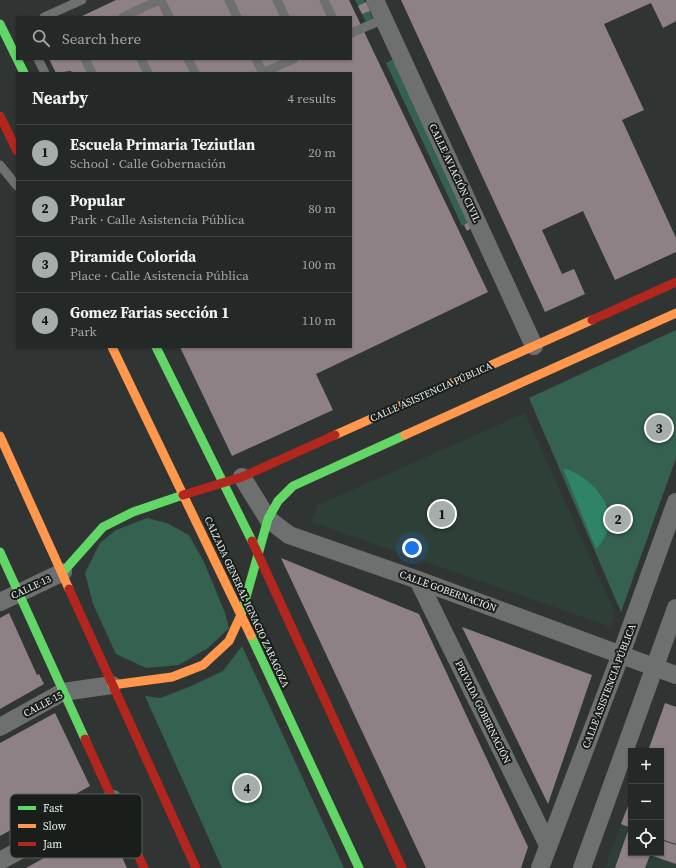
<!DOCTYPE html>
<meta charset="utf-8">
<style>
:root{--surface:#242826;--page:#2c302e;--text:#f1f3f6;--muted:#a3a6a7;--line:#414443;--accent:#a7adab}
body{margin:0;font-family:"Source Serif 4",serif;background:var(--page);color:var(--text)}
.controls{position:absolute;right:12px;bottom:12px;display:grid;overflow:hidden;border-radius:0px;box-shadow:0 1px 3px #0004}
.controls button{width:36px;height:36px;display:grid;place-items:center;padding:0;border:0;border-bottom:1px solid var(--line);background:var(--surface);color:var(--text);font:20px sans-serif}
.you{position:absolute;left:412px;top:548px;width:14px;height:14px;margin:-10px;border:3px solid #fff;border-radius:50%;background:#1a73e8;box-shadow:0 0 0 6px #1a73e833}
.badge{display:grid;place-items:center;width:26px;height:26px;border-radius:50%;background:var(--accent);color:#111;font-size:13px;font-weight:700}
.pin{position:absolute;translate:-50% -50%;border:2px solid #fff;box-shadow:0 1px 4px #0006}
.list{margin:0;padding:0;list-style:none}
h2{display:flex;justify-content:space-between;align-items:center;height:52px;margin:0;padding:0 16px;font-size:17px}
h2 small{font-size:13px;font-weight:400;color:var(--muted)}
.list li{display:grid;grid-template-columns:26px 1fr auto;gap:12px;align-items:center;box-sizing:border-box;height:56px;padding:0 16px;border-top:1px solid var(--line)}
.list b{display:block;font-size:15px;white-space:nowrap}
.list p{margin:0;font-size:13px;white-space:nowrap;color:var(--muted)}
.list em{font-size:13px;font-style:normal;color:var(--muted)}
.icon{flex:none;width:22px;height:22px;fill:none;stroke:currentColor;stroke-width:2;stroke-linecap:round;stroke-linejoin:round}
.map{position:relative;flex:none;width:676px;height:868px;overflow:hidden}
.search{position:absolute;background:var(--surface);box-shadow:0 1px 3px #0004;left:16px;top:16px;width:336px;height:44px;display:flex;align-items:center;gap:10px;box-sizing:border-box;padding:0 14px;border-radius:0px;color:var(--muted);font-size:15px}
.panel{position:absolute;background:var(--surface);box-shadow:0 1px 3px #0004;left:16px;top:72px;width:336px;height:276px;border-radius:0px}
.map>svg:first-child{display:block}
.built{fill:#2e3f38}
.green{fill:#346150}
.water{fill:#2f8467}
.building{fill:#8e8186}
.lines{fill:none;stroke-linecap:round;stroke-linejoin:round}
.lane{stroke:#6e706f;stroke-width:9}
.street{stroke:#6e706f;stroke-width:18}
.fast{stroke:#63d668;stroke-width:9}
.slow{stroke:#ff974d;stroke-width:9}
.jam{stroke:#b3261e;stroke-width:9}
.labels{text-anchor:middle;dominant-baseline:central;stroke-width:4;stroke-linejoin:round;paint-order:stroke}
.street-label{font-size:10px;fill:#e7eeeb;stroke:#191e1b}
.key{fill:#191e1b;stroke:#575c59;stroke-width:1}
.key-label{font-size:11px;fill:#e7eeeb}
</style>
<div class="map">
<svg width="676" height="868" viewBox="0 0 676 868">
<rect width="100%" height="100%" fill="#303533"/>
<!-- built -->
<g class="built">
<path d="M525,413l90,200 -4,14 -299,-105 6,-17z"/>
<path d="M621,824l10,4v25h30v-14l15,5v24h-71z"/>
</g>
<!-- green -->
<g class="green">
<path d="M355,0h9l9,19 -7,3z"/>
<path d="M393,59l76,163 -7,4 -76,-163z"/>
<path d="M676,330v128l-55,154 -92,-214z"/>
<path d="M147,518l20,5 22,12 15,27 21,51 4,15 -21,20 -29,17 -33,3 -30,-14 -23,-50 -8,-31 15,-30 16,-13z"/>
<path d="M242,646l102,222h-122l-77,-172 15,2 29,-11 34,-16z"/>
</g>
<!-- water -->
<path class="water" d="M563,468c34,10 64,50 33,81z"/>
<!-- building -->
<g class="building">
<path d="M116,0h233l139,292 -172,82 17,36 -101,46 -52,-109h171v-274h-279l-1,-2 -15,2 -7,-14h302v-42h-271z"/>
<path d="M401,0h275v21l-13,7 -12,-25 -47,21 40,86 -22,10 54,118v14l-61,28 -32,-69 -41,19 20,44 12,-5 11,25 -40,18z"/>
<path d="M366,2l4,9 -8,3 -4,-8z"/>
<path d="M469,222l2,6 -4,3 -3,-6z"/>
<path d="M281,558l138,56 109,233 -7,21h-95z"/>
<path d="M9,613l28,62 2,-1 5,10 -44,25v-91z"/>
<path d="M462,627l130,48 -44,129 -64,-132z"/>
<path d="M665,703l11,4v137l-15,-5v-88h-13z"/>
<path d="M55,713l35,73 -90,50v-93z"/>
<path d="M631,798v30l-10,-4z"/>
<path d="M107,824l20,44h-101l34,-19z"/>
<path d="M629,828l2,1v24h30v-13l15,5v19l-26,-9 -5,13h-30z"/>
</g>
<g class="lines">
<!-- lane -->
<g class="lane">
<path d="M161,0l8,17"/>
<path d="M229,0l8,17"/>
<path d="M277,0l8,17"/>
<path d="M324,0l8,17"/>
<path d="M44,17l38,-17"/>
<path d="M123,17l36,-17"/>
<path d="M351,33l33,-14"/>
<path d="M38,59l7,14"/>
<path d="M85,59l7,14"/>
<path d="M141,59l7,14"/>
<path d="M188,59l7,14"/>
<path d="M256,59l7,14"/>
<path d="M262,73l32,-14"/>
<path d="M0,165l17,21"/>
</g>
<!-- street -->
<g class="street">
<path d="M375,0l159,346"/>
<path d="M242,477l26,42 21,16 129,45 258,95"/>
<path d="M418,580l130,265"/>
<path d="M0,602l63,-30"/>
<path d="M0,727l63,-35 49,-7"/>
<path d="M0,861l113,-62"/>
<path d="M540,868l81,-214 55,-152"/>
<path d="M582,868l94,-260"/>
</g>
<!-- fast -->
<g class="fast">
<path d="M0,24l24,49"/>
<path d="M156,347l96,194"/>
<path d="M0,552l85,187"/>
<path d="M63,572l40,-45 30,-15 50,-17"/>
<path d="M241,615l27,-96 10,-18 15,-15 112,-51"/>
<path d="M251,636l108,232"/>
</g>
<!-- slow -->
<g class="slow">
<path d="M112,347l139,289"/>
<path d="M335,435l257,-115"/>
<path d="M405,435l271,-122"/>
<path d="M0,436l69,153"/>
<path d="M112,685l60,-8 31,-12 26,-24 12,-26"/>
</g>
<!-- jam -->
<g class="jam">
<path d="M0,116l17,35"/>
<path d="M592,320l84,-38"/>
<path d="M183,495l59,-18 93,-42"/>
<path d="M252,541l150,327"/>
<path d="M69,589l127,279"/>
<path d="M85,739l59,129"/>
</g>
</g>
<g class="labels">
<!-- street labels -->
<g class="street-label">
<text transform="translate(455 173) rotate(65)">CALLE AVIACIÓN CIVIL</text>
<text transform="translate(431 392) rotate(-24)">CALLE ASISTENCIA PÚBLICA</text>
<text transform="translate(31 587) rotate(-25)">CALLE 13</text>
<text transform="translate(448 591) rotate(20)">CALLE GOBERNACIÓN</text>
<text transform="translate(247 602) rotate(65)">CALZADA GENERAL IGNACIO ZARAGOZA</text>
<text transform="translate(609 686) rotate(-69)">CALLE ASISTENCIA PÚBLICA</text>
<text transform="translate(43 704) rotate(-28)">CALLE 15</text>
<text transform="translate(483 712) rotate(64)">PRIVADA GOBERNACIÓN</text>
</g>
</g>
<!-- legend -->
<rect x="10" y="794" width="132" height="64" rx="6" class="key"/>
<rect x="18" y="806" width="18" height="4" fill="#63d668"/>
<rect x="18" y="824" width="18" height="4" fill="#ff974d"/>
<rect x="18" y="842" width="18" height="4" fill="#b3261e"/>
<g class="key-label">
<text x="43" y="812">Fast</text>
<text x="43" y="830">Slow</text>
<text x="43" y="848">Jam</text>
</g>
</svg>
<div class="controls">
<button>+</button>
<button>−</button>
<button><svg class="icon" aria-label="locate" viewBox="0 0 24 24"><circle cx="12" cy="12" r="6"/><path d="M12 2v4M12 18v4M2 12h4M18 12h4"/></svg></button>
</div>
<div class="you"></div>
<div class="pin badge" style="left:442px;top:514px">1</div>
<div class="pin badge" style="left:618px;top:519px">2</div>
<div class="pin badge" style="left:659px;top:428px">3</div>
<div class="pin badge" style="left:247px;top:788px">4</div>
<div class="search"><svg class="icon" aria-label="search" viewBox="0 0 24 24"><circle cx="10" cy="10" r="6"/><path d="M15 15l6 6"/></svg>Search here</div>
<section class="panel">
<h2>Nearby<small>4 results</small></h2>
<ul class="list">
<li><span class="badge">1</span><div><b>Escuela Primaria Teziutlan</b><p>School · Calle Gobernación</p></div><em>20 m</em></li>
<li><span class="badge">2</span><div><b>Popular</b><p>Park · Calle Asistencia Pública</p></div><em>80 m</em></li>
<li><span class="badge">3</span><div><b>Piramide Colorida</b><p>Place · Calle Asistencia Pública</p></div><em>100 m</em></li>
<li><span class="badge">4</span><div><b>Gomez Farias sección 1</b><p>Park</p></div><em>110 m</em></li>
</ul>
</section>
</div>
